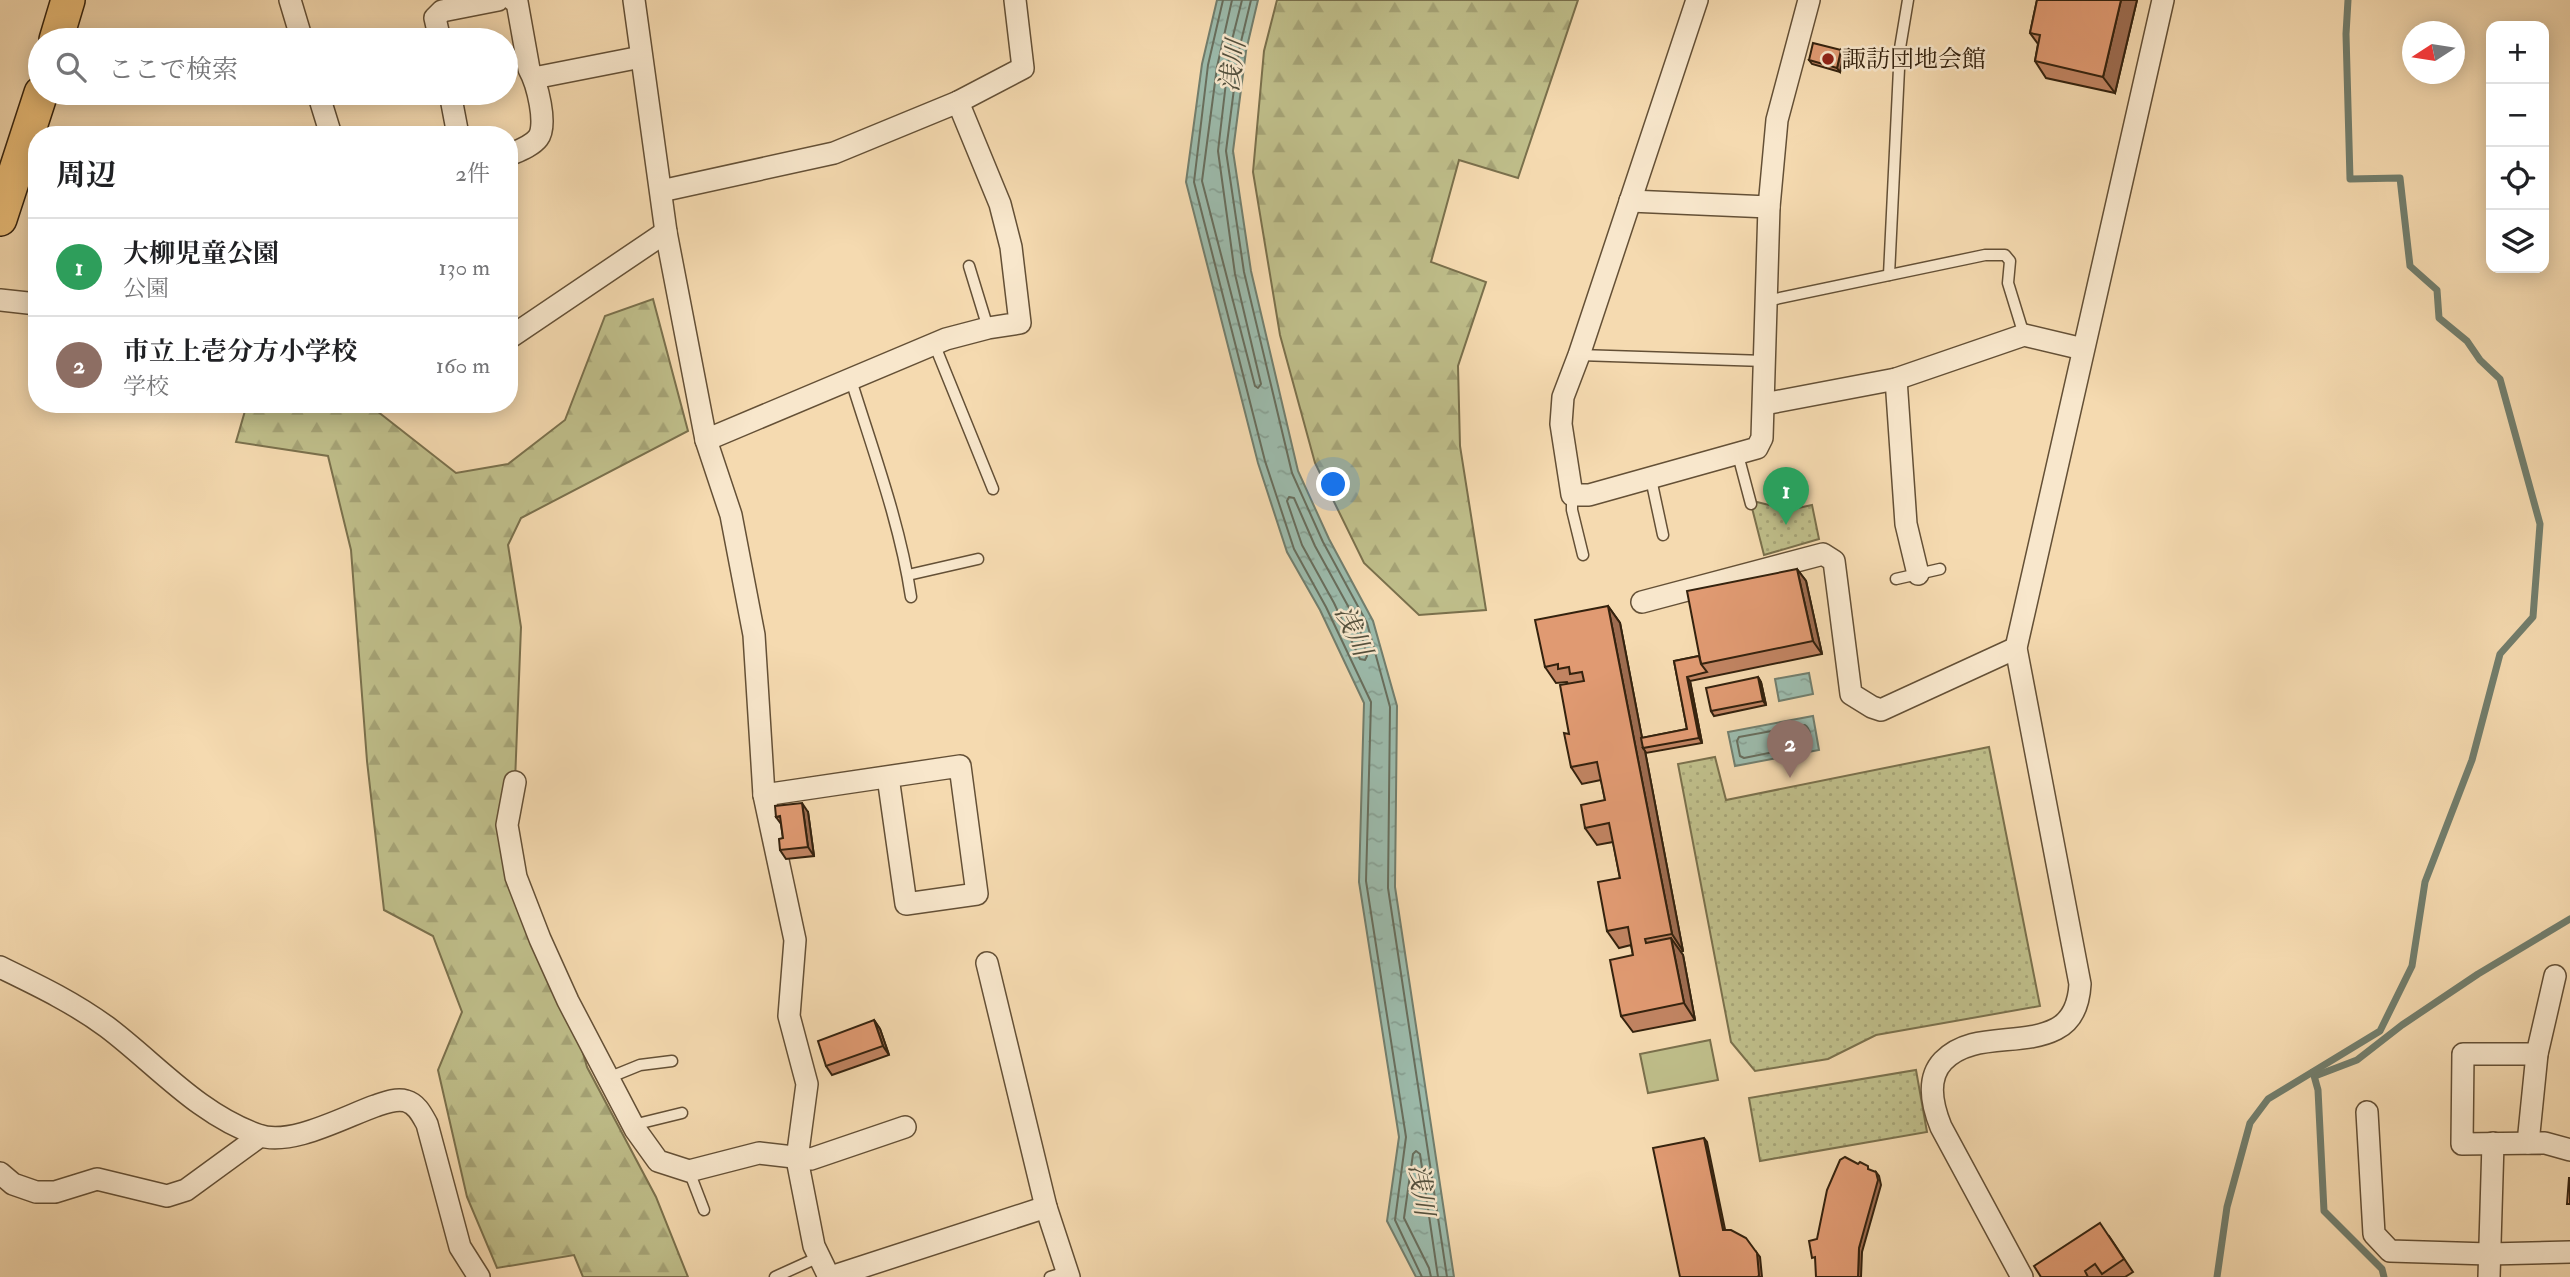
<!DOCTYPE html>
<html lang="ja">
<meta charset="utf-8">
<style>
:root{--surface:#fff;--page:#f6f6f6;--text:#202124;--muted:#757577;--line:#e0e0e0;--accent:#8f2418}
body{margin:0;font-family:"IM FELL Double Pica","Noto Serif JP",serif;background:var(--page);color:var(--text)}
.controls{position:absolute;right:21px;top:21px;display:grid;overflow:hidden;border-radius:14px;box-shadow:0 4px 18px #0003}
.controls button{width:63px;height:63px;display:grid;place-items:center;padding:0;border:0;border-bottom:2px solid var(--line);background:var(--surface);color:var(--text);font:35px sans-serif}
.compass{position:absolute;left:2402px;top:21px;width:63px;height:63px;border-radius:50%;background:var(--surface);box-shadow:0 4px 18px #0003;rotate:258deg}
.you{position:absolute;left:1334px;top:485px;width:24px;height:24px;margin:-18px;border:5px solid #fff;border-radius:50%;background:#1a73e8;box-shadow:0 0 0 10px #1a73e833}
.badge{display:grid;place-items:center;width:46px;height:46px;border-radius:50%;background:var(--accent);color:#fff;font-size:23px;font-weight:700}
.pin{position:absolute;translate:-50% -58px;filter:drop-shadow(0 2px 4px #0008)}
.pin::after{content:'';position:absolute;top:37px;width:24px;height:21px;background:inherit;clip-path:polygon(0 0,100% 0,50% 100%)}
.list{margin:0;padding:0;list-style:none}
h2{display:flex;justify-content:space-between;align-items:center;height:91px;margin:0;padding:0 28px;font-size:30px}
h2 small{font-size:23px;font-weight:400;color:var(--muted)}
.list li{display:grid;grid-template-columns:46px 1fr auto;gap:21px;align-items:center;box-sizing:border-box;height:98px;padding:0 28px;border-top:2px solid var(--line)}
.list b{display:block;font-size:26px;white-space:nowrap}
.list p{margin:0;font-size:23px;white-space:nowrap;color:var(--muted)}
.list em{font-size:23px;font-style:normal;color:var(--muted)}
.icon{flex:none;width:38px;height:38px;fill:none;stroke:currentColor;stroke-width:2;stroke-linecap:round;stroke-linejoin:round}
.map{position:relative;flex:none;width:2570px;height:1277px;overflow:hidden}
.search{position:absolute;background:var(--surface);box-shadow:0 4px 18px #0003;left:28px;top:28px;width:490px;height:77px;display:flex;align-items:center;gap:18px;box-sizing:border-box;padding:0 24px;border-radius:38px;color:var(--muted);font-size:26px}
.panel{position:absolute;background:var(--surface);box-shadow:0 4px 18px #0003;left:28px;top:126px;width:490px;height:287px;border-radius:28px}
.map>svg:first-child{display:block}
.forest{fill:url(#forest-firs);stroke:#7a704c;stroke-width:2}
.park{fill:url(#park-dots);stroke:#7a704c;stroke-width:2}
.garden{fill:#bfbe8a;stroke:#7a704c;stroke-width:2}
.water{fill:url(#water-ripples);stroke:#727e6d;stroke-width:2}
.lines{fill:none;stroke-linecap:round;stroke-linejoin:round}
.shore{stroke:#686e5d;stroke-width:2}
.stream{stroke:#727e6d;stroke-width:7}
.service-casing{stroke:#645036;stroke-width:13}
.minor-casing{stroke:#645036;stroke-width:24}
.primary-casing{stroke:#34220e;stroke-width:36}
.service{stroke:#f8e7cc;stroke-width:10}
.minor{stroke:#f8e7cc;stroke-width:21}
.primary{stroke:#eabd78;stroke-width:33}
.wall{fill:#c18462;stroke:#34220e;stroke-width:2}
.shaded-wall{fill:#9d6c50;stroke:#34220e;stroke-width:2}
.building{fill:#e09a72;stroke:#34220e;stroke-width:2}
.poi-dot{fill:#8f2418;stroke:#f8e7cc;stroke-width:2.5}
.labels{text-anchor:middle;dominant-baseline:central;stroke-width:5;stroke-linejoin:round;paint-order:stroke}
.poi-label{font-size:24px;fill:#34220e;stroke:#f8e7cc;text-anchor:start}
.water-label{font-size:26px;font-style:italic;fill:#53503d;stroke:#f8e7cc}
</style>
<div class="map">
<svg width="2570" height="1277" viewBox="0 0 2570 1277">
<defs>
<pattern id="forest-firs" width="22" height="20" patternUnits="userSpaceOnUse" patternTransform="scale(1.75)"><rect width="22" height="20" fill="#bfbe8a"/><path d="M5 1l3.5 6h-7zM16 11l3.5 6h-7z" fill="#a5a376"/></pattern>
<pattern id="park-dots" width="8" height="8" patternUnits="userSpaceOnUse" patternTransform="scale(1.75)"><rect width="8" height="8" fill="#bfbe8a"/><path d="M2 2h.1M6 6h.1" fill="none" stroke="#a5a376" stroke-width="1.8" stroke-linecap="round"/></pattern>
<pattern id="water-ripples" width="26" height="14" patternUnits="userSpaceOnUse" patternTransform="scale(1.75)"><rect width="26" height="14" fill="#9cbbac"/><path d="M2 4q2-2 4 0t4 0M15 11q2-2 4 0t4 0" fill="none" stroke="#87a093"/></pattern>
</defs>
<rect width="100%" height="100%" fill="#f5dab0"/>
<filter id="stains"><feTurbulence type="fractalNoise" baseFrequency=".00286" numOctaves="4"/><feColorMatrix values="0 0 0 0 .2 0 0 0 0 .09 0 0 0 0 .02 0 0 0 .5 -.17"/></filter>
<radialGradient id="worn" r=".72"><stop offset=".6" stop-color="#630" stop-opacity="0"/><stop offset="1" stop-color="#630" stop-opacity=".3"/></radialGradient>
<!-- forest -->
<g class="forest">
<path d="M1277,0h301l-60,178 -59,-18 -28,102 55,20 -28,84 2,80 26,164 -67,5 -55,-52 -49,-100 -35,-128 -27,-163 11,-121z"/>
<path d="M653,299l35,132 -167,87 -13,27 13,82 -6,155 -8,43 61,176 19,66 69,130 32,80h-105l-9,-22 -77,13 -30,-71 -29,-127 24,-58 -29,-76 -49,-26 -17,-149 -16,-211 -23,-94 -92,-14 11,-38h121l88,69 52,-9 57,-44 40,-104z"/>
</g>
<!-- park -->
<g class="park">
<path d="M1757,502l32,8 23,-5 7,34 -55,16 -13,-51z"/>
<path d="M1989,747l51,259 -164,29 -48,24 -73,12 -24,-29 -53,-278 37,-7 11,43z"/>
<path d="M1916,1070l11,62 -167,29 -11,-63z"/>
</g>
<!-- garden -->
<path class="garden" d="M1710,1040l8,40 -70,13 -8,-39z"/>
<!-- water -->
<g class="water">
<path d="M1217,0h41l-12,51 -13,100 18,120 47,200 31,68 44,82 24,85 -2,181 59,390h-38l-29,-56 12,-84 -40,-255 5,-179 -44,-93 -33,-58 -29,-89 -72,-281 16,-118z"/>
<path d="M1809,673l4,21 -34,7 -4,-22z"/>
<path d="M1813,716l6,34 -84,16 -7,-34z"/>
</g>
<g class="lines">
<!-- shore -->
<g class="shore">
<path d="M1223,0l-15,65 -14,117 71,279 29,88 32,58 45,95 -5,179 40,256 -11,83 27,57"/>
<path d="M1232,0l-15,67 -15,114 53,205 3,2 3,-4 -26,-110 -17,-123 12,-103 12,-48"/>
<path d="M1251,0l-12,50 -13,101 18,121 48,201 31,69 44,81 23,84 -2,181 59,389"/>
<path d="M1289,497l5,1 21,48 44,80 8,30 -2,4 -5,-1 -26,-56 -32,-58 -15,-44z"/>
<path d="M1805,725c5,3 7,15 4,20l-65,13 -4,-2 -3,-15 2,-4z"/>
<path d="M1431,1277l-2,-9 -25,-50 9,-64 3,-3 4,3 18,123"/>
</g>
<!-- stream -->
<g class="stream">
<path d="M2313,1072l5,18 6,121 58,58 2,8"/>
<path d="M2315,1076l42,-16 45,-35 76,-51 92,-55"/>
<path d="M2217,1277l10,-70 23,-84 18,-24 112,-68 32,-65 13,-84 47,-122 28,-106 33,-37 7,-93 -40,-145 -20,-19 -13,-19 -28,-23 -2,-28 -27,-24 -10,-88 -50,1 -4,-145 2,-34"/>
</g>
<!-- service casing -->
<g class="service-casing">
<g id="service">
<path d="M969,266l19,62"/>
<path d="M1889,275l11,-227 8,-48"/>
<path d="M1766,301l219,-46h20l5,6 -2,22 16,52"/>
<path d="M935,346l58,143"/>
<path d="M1579,355l186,6"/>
<path d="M851,380c22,71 49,143 60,217"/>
<path d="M1738,455l13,49"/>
<path d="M1651,479l12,56"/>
<path d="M1572,495v15l11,45"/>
<path d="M908,575l70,-16"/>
<path d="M1896,579l44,-10"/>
<path d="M608,1078l32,-13 32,-4"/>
<path d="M633,1125l49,-12"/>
<path d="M689,1171l15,39"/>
<path d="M775,1277l44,-20"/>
<path d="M1050,1277l16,-5"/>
</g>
</g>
<!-- minor casing -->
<g class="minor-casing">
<g id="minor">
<path d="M290,0l12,40"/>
<path d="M634,0l32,232 40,208 25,75 23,120 10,160 31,145 -6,76 18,68 -10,75 17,87 15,31"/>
<path d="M1697,0l-118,355 -16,42 -2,27 11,71h17l168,-47 5,-10 7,-231 8,-87 32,-120"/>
<path d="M440,40l-5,-22 7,-7 56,-11"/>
<path d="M534,78l107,-21"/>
<path d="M318,93l13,42"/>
<path d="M450,93l8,42"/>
<path d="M509,155c9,-4 23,-9 29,-17 10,-13 -1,-55 -9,-69l-12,-67 -4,-2"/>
<path d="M661,191l173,-38 124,-51 65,-34 -8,-68"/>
<path d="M1630,201l139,6"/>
<path d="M0,300l37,4"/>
<path d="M509,338l157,-106"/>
<path d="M1896,379l10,145 12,50"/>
<path d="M1764,404l132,-25 128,-44 59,14"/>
<path d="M706,440l240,-101 42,-11 32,-5 -9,-76 -11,-43 -42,-102"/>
<path d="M1642,602l181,-48 11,7 17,133 21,13 9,3 135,-62"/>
<path d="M515,782l-8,43 9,52 24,62 28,62 67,128 23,32 31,10 70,-18 52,6 94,-32"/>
<path d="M764,795l196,-29 17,128 -71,10 -18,-127"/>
<path d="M987,963l59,244 23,70"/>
<path d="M0,967c37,18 73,35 107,60 49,37 91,87 151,108 32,12 86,-18 117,-29 9,-3 21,-8 31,-5 11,3 16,14 21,23l33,123 19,30"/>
<path d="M2537,1054h-74l-1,90 83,-1 25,7"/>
<path d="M2367,1112l7,122 16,17 99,3 81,-2"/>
<path d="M2528,1143l9,-89 18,-78"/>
<path d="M0,1173l13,11 23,8h19l42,-13 70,17 19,-6 74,-54"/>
<path d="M831,1277l215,-70"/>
<path d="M2022,1277l-81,-150c-9,-22 -15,-48 2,-66 29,-30 78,-14 113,-32 18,-9 23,-27 24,-45l-64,-336 147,-648"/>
<path d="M2489,1277l4,-134"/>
</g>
</g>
<!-- primary casing -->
<g class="primary-casing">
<g id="primary">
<path d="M56,40l12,-40"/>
<path d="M0,219l41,-126"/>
</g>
</g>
<!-- service -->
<use href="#service" class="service"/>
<!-- minor -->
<use href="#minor" class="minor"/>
<!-- primary -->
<use href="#primary" class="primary"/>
</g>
<!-- wall -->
<g class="wall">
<path d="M2037,0h100l-22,93 -69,-15 -11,-17 3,-17 -8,-11z"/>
<path d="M1844,54l-4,18 -28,-8 -3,-4z"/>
<path d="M1797,569l9,12 16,73 -132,27 12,62 -56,10 -1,-2 38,200 -3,1 3,3 12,65 -62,12 -12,-16 12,-61 -2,-10 -12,3 -12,-17 13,-53 -7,-36 -16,3 -12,-17 20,-28 -4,-20 -19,4 -11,-17 -3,-83 -1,-2 -11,1 -11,-16 63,-61 12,17 22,115 45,-9 -13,-68 25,-5z"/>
<path d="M1758,677l3,5 5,23 -52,11 -3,-5z"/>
<path d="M808,812l6,44 -28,3 -6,-9 3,-12 -2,-14 -5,-7z"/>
<path d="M874,1020l6,9 9,26 -57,20 -6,-9z"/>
<path d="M2109,1236l24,36 -8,5h-84z"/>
</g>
<!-- shaded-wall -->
<g class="shaded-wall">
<path d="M2121,0h16l-22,93 -12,-16z"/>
<path d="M1841,50l3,4 -4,18 -3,-4z"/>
<path d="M1797,569l9,12 16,73 -9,-13z"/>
<path d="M1608,606l12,17 24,125h-1l2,3 38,200 -11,-17z"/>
<path d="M1687,677l3,4 12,62 -3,-5z"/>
<path d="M1758,677l3,5 5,23 -3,-4z"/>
<path d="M802,803l6,9 6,44 -6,-9z"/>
<path d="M1671,938l12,17 12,65 -11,-17z"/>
<path d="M874,1020l6,9 9,26 -6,-9z"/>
<path d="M1704,1138l3,4 19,92 -3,-4z"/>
<path d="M1876,1172l3,4 2,9 -19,67 -1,25h-3l1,-29z"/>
<path d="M1757,1253l3,4 2,20h-4z"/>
</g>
<!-- building -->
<g class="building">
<path d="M2037,0h84l-18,77 -68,-16 5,-26 -10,-2z"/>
<path d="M1813,43l28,7 -4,18 -28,-8z"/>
<path d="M1797,569l16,72 -112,23 -14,-73z"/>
<path d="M1608,606l64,328 -27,5 1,4 25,-5 13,65 -63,13 -11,-56 23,-5 -5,-28 -21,4 -9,-49 22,-4 -11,-55 -24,5 -4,-23 24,-5 -8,-38 -26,5 -7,-34 5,1 -9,-49 24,-4 -2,-9 -12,2 -1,-7 -11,2v-5l-13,3 -10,-47z"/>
<path d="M1699,656l2,8 6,8 -20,5 12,61 -56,10 -2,-10 46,-9 -13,-68z"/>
<path d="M1758,677l5,24 -52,10 -5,-23z"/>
<path d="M802,803l6,44 -28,3 -1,-11 4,-1 -3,-22 -4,1 -1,-11z"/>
<path d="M874,1020l9,26 -57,20 -8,-25z"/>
<path d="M1704,1138l19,92h8l15,8 11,15 2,22 -1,2h-78l-27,-129z"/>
<path d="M1845,1157l13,7 2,-2 8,4v3l8,3 2,8 -19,68 -1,29h-42l-1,-20 -3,1 -3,-17 8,-2 10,-49 13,-30z"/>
<path d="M2569,1178h1v26h-3z"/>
<path d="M2100,1223l24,36 -22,15 -7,-10 -10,7 3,6h-47l-7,-11z"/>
</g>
<!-- markers -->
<circle class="poi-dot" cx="1828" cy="59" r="7"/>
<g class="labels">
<!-- poi labels -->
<g class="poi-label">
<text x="1842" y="59">諏訪団地会館</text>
</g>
<!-- water labels -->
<g class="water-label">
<text transform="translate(1233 66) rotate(-82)">浅川</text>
<text transform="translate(1353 631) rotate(66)">浅川</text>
<text transform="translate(1421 1190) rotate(82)">浅川</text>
</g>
</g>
<rect width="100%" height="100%" filter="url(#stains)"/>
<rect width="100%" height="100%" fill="url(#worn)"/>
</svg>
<div class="controls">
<button>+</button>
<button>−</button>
<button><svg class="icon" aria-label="locate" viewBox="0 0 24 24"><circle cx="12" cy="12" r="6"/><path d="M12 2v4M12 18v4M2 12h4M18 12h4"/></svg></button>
<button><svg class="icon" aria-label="layers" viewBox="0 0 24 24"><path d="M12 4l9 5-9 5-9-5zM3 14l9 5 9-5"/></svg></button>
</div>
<svg class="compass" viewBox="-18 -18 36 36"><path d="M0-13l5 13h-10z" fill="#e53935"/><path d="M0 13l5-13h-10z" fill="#757577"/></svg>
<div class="you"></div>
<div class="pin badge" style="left:1786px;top:525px;background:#2e9e5b">1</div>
<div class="pin badge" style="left:1790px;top:778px;background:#8d6e63">2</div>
<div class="search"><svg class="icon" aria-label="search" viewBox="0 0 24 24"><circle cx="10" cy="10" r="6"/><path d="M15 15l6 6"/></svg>ここで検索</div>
<section class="panel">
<h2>周辺<small>2件</small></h2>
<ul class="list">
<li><span class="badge" style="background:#2e9e5b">1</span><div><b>大柳児童公園</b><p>公園</p></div><em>130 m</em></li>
<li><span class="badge" style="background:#8d6e63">2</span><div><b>市立上壱分方小学校</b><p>学校</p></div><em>160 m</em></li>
</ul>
</section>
</div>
